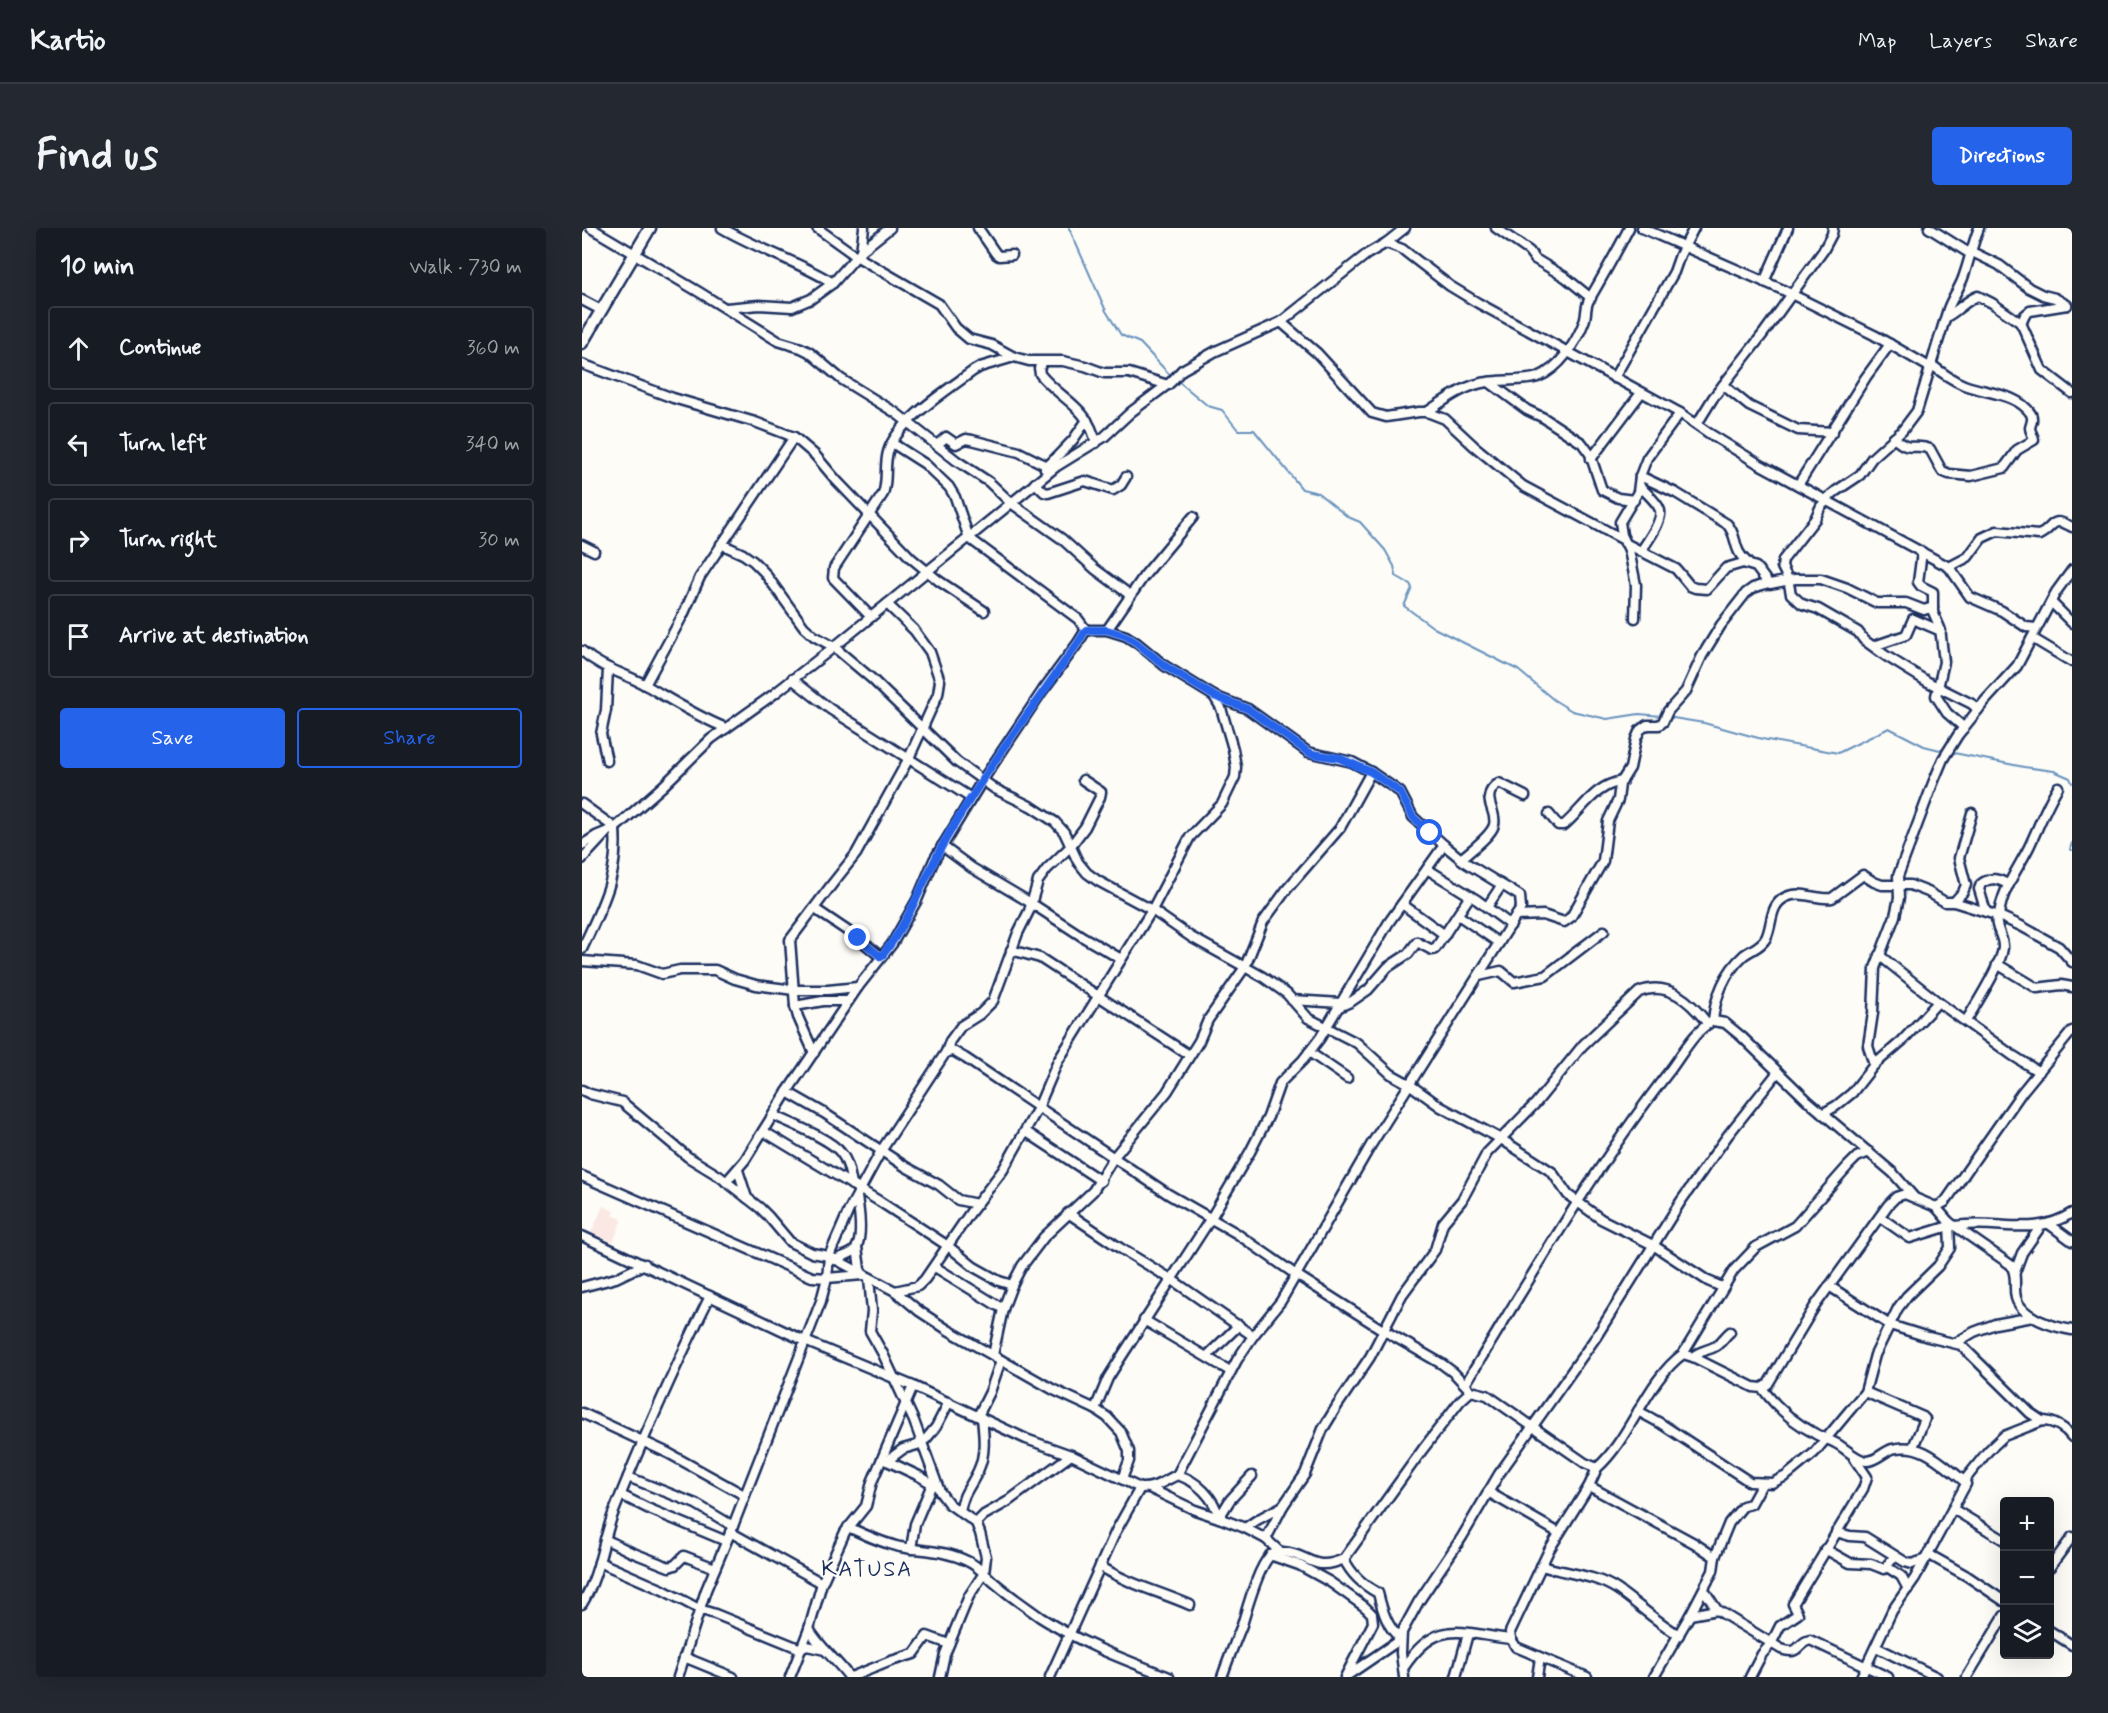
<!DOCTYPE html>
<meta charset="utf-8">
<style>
:root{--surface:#171b24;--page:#242831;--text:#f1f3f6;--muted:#9ea1a6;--line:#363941;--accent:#2563eb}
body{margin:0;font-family:Mynerve,sans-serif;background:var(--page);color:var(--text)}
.controls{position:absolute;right:18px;bottom:18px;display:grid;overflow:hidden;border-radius:6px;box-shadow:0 6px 24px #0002}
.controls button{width:54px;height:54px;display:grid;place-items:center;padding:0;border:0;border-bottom:2px solid var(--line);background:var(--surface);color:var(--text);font:30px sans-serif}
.stop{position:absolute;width:18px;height:18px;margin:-14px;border:4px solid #2563eb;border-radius:50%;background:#fff}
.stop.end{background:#2563eb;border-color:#fff;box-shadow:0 2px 6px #0008}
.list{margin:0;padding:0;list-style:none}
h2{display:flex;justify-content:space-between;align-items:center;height:78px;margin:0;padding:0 24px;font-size:26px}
h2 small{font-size:20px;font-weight:400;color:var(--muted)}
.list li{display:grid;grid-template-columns:39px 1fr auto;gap:18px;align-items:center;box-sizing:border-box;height:84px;margin:0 12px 12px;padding:0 12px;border:2px solid var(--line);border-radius:6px}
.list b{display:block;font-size:22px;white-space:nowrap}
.list em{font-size:20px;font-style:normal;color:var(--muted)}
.actions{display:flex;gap:12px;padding:18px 24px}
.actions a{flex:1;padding:14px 0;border:2px solid var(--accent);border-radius:6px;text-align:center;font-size:21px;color:var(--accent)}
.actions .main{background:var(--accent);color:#fff}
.icon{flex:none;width:33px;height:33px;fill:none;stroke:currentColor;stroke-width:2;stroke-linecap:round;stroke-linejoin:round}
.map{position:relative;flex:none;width:1490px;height:1449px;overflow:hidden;border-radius:6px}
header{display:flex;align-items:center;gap:36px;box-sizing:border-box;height:84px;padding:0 30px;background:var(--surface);border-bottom:2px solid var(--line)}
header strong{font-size:28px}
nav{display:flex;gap:33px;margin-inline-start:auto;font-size:21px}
.intro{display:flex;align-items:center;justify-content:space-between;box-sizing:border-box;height:144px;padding:0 36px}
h1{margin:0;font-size:42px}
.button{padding:15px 27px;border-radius:6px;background:var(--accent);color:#fff;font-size:21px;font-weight:700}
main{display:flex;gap:36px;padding:0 36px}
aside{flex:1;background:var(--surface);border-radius:6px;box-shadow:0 6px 24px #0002}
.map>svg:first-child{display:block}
.built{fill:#fbe8e4}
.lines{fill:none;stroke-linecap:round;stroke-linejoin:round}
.stream{stroke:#6892bd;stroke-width:2}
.minor-casing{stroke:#1b2f5e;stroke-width:13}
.tertiary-casing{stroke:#1b2f5e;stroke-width:15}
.minor{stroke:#fdfcf7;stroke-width:8}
.tertiary{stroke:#fdfcf7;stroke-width:10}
.route{stroke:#2563eb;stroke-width:8}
.labels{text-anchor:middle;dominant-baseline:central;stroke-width:4.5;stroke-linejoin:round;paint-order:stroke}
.quarter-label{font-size:22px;letter-spacing:1.5px;fill:#1b2f5e;stroke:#fdfcf7}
</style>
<header>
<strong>Kartio</strong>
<nav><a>Map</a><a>Layers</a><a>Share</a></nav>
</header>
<div class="intro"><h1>Find us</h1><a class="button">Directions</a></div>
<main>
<aside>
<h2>10 min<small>Walk · 730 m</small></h2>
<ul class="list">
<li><svg class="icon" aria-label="ahead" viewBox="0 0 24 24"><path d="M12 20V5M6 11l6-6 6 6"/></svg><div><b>Continue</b></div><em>360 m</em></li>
<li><svg class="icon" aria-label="left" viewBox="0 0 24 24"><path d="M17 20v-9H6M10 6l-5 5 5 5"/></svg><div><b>Turn left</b></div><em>340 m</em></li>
<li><svg class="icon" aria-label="right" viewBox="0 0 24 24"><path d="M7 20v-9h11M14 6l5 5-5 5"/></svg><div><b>Turn right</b></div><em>30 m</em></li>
<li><svg class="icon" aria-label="arrive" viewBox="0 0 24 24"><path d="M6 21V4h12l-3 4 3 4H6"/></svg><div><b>Arrive at destination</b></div></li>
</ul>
<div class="actions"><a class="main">Save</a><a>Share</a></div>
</aside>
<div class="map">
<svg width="1490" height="1449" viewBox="0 0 1490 1449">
<rect width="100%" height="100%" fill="#fdfcf7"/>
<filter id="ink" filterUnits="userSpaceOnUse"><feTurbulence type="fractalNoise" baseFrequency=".0167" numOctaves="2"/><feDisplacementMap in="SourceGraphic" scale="12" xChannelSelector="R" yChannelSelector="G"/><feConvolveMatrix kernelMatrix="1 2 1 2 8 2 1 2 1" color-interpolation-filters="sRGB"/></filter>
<g filter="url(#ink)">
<!-- built -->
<path class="built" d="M21,978l11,5 -2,4 10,4 -9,23 -22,-9z"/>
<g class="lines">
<!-- stream -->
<g class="stream">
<path d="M487,0l37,83 15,24 19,8 32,34"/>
<path d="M595,152l31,26 14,4 16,20h16l48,59 16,4 30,24 12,5 25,28 9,16 2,10 14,8 2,4 -8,18 30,22 84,42 36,30 18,11 35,8 32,-5 23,2"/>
<path d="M1085,489l37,6 58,16 76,14 51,-25 35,18 20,5"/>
<path d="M1367,524l75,15 30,4 16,7 2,5"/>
<path d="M1490,615l-2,6 2,1"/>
</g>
<!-- minor casing -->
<g class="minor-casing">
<g id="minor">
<path d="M9,0l108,64 79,49 23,7 8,4 32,27 55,34 61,48 32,21 22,21 51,36 33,30 35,26"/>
<path d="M140,0c36,21 75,33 111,55"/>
<path d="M235,0l39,28 83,48 17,24 13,11 23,6 22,12 15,4h34l22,5 19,7h25l39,12"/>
<path d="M396,0l18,26 3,2 13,-1"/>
<path d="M914,0l33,23 6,8 30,18 26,21"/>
<path d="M1060,0l139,61 93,46 57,33"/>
<path d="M1347,0l40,25"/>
<path d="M804,15l16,6 48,37 28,17 202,110 30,21 49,30 190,103 21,30 32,14 24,16 10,1"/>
<path d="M279,23l3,-23"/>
<path d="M1388,23l29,14 30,23 14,7 12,3 12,7"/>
<path d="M1182,54l24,-54"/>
<path d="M0,72l19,10"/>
<path d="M144,80l33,-3 33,2 19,-8 22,-16 28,-32 29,-23"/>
<path d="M1364,89c12,-6 20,-17 32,-21l14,7 29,20 21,47 30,23"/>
<path d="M699,94l36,31 55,60 14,4 33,-5h8l18,7 29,27 49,40 101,54"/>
<path d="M1439,96l4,-9 5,-4 37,-6"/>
<path d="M461,134l-4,6 1,6c21,26 48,32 56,69"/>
<path d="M0,136l91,34 82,24 39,15 21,18 21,25 75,78 28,23 45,30"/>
<path d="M1032,150l60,-106 6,-17 14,-27"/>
<path d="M907,154l38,28 17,8 38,25 8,11 12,36 16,8 16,2"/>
<path d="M1141,157l26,21 49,24 35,2"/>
<path d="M845,184c18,-12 39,-28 61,-30 13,-2 40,-1 50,-5 22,-9 38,-34 46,-55 3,-7 1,-15 5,-22 14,-24 27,-47 40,-72"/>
<path d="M1115,196l16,-26 50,-64 60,-83 9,-17 1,-6"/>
<path d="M1312,210c17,16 20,4 36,11l12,22 7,3 22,2 33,-8 13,-18 17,-10c0,-4 -4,-8 -4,-12 1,-6 4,-8 1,-14 -13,-21 -47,-21 -67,-29 -12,-5 -22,-12 -32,-20"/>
<path d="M355,217l9,-8 10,7 10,-5 6,1 47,12 28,14"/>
<path d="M1009,231l50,-66"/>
<path d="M463,241l28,-29 14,-20"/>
<path d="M1058,248l36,17 51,31c12,13 4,25 21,39"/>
<path d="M453,255l9,9 4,1 37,-12 28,9 8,-5 5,-8"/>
<path d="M1216,257l68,-108 24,-33"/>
<path d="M1058,258c6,7 15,14 19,22 6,10 -12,34 -18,43"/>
<path d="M1243,272l11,-9 24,-16 12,-17 30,-27 15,-20 31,-102c4,-11 11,-20 15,-31 6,-16 9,-33 16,-50"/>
<path d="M1245,273l-6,5 -6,13 -32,41 -1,7 6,12 3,15 11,10 16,5 40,23 6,8 22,16 42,26 44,22 6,6"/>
<path d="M1043,315l51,26 14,17 5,2 12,1 19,-21 17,-5 13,4 12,16 2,1 25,-5h26l26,9 30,15h29l18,7 9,-3"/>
<path d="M139,316l22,10 10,7 11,11 40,55 10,9 20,11 38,32 85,83 38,27 37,18 23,15 9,10 14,30 9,11 11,8 54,29 39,27 72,40 24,17 21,24 49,25 34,31 18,10 32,23 60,32 51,33 16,23 33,24 52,26 55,36 14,6"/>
<path d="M0,317l12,6"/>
<path d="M1340,324l-4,30 3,4 12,6v20l7,16 4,34 -8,34 11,17 14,12 2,4"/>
<path d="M1367,339l19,-10 14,-19 15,-7 42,4c16,-7 10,-20 33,-8"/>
<path d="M1470,375l20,20"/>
<path d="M289,389l-38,-39 1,-10 49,-74c5,-14 1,-28 5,-42 8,-30 61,-63 85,-81l7,-4 34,-10"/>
<path d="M1053,390l1,-33 -7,-35 -7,-15 -2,-13 18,-30 2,-16 7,-18 33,-45"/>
<path d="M525,402l37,-54 49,-59"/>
<path d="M1450,410l40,24"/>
<path d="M1292,418l32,-11 7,-16 28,12"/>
<path d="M0,423c20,18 43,22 65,35 26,15 51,31 79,42"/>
<path d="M210,451l38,30 141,89"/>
<path d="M63,457l39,-72 16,-36 94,-140"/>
<path d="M25,533l-6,-27 5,-24 2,-41"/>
<path d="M0,576l33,24c4,48 -13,78 -33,121"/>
<path d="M967,586l9,11h6c20,-17 30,-39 58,-44"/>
<path d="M0,617l14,-9 19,-8 48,-42 48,-47 63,-45 60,-47 223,-181 47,-29 27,-25 40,-30 11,-12 34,-19 65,-29 86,-68 19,-11 19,-15"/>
<path d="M360,618l30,22 59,35 52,34 38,22"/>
<path d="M0,631l24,-26"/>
<path d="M879,631c9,-8 30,-23 33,-34 4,-15 -16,-28 5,-42l26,13"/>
<path d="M845,641l50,31 34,25"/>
<path d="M1372,674l9,-10 3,-7 -7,-27 13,-45"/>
<path d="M820,676l43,31"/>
<path d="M905,679l14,-21"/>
<path d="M233,681l43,29 23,19"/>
<path d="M1404,684l-7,-23 2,-5c10,-8 18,-5 28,1"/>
<path d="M876,687l41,28"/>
<path d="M934,688l27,-1 21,7 7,-5 32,-56 5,-40 10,-21 2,-16 10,-16 6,-29 4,-9 7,-5h12l4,-3 5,-11 18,-20 16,-35 19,-31 25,-32 7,-5 15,-5"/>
<path d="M1417,688c2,-25 19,-47 30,-69 10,-21 17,-41 29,-60"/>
<path d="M429,722l29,8 149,97"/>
<path d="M1297,727l59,47 74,53 27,17"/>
<path d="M0,733l55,4 25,9 18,-4h35l20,9 21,6 38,5h34l30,-3"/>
<path d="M1415,736l40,24 24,-3 11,2"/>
<path d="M897,748l22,-5 13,11 31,-6 59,-45"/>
<path d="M710,772l49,3"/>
<path d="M213,778l28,-5h25"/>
<path d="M757,779l13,-6 16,-11 20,-23 20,-13 9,-12 15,8 3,-1 35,-53"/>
<path d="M1131,793c2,-24 12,-49 31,-66 8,-6 17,-8 22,-17 7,-14 3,-33 20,-41 15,-7 30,3 46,1l31,-23 11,7 8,3h28l18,7 17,10h9l45,14 22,10 38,21 13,15"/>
<path d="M1384,793c10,-17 35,-55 37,-73 1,-12 -9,-20 -6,-32"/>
<path d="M364,824l4,-11 11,-15 19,-12 13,-13 25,-68 11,-22 9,-30 9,-12 23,-22 15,-20 15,-30 1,-5 -18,-12"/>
<path d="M727,824l38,26"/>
<path d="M232,825l-16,-36 -3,-11 -5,-66 43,-57 23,-29 53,-96 29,-64 2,-13 -10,-29 -16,-22 -27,-26"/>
<path d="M1292,837l-6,-19 5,-33 2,-45 20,-52 4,-18 -1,-22 35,-93 10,-24 15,-24 27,-34 32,-35 39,-74 16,-22"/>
<path d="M0,862l8,4 32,8 66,55 31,19 41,32 8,8 22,26 22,11 17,3 66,35 24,20 29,19 106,60 41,19 12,8 14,15 8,19v10l-7,18"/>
<path d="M205,864l37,21 82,54 33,18 19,15 19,4"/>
<path d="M1240,886l14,-8 16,-13 22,-28 28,-24 36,-39"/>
<path d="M191,887c17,8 58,24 68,38 7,8 9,21 11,32"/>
<path d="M181,903l116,70 69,45 26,21 25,14 13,4"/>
<path d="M443,903l76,50"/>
<path d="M156,942l9,28"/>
<path d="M0,948l230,101 15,1 36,-3 -3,-6 -3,-22"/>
<path d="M144,954l19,-22 42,-68 71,-105 34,-43 25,-44 17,-40 48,-79 61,-91 35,-47 8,-13 -8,-11 -109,-81 -14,-41 -6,-10 -24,-23 -33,-21"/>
<path d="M1354,979l13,15 62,43c7,12 2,21 5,33 6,20 38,29 56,32"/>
<path d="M486,985l52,35 51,31 82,57"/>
<path d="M1298,989l30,21 39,-12"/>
<path d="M1467,996l23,17"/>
<path d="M1374,998c42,-7 77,12 116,-13"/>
<path d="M0,1008l223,105 108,45 113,53 45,16 69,33c15,1 24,-7 37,-13 20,5 38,24 42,43l26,10 21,11"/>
<path d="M253,1032c6,-3 14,-5 19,-9 10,-10 5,-42 3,-54"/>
<path d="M353,1039l68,42"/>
<path d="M1433,1044l7,-19 19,-27"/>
<path d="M287,1050l3,33 -2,20 13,23 31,67 26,71 9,12 27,19 4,10 6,24 -2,16 -15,23 -24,58 -5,23"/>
<path d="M1247,1058l61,39 38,12 33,8 69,68 12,8"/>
<path d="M0,1059l34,-9 29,-14"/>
<path d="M313,1063l23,-5 7,-7 45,-66 33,-43 35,-62 20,-47 94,-151 38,-73 32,-33 13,-27 1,-10 -3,-18 -12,-41 -7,-12 -49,-30 -28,-23 -11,-7 -19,-6h-21"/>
<path d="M562,1092l86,51"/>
<path d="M1375,1114l17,-10 21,-8 38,-7"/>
<path d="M1101,1126l51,-84 22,-23 39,-21 53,-60 9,-9 12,-5"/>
<path d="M411,1127l10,-46 9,-24 10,-19 22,-29 49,-46 21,-34 53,-65 32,-51 9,-21 37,-53 18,-45 24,-33 53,-61 31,-56"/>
<path d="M625,1128l32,-31"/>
<path d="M1111,1129c7,-7 15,-6 23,-11 5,-3 9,-10 14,-14"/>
<path d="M884,1155c65,-106 128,-215 205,-314 12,-16 24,-39 42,-48l12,2 17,14 66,64 85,72 20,23"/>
<path d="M1180,1160c14,19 31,34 52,45 8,5 17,7 25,12 8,5 19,16 28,16 9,0 16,-9 25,-12 30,-8 50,15 72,32l2,3 -51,94 -23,33 -31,66"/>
<path d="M1283,1164l58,25 2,2 -12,28"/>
<path d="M513,1181l13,-31 10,-16 93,-144 39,-66 18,-35 12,-34 23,-23 17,-22 69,-116 55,-77"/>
<path d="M1056,1183l22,12 90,59 22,1 14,-7 28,-23 51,-61 10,-37 23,-47 9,-12 31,-30 12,-18 -1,-26"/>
<path d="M0,1185l86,40 76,42"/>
<path d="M396,1188l12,-24 11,-32"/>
<path d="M301,1231l36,17 17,10"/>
<path d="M305,1233l16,-12 14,-4 9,-6 10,-12 13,-25"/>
<path d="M595,1247l60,-115 16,-24 28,-35 90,-156 145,-229 5,-8 -1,-12 -54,-33 -22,-18 -31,-28 -13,-25 -29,-20 -19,-10 -44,-10 -60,-43 -34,-13"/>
<path d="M46,1249l68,27 37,22"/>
<path d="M1382,1253l24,-30 16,-15 38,-15c12,0 23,7 30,16"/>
<path d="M1007,1258l105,57 21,14 -2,14 -23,44"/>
<path d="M567,1260l46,22 24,8 11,-18 22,-24"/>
<path d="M906,1264l71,41"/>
<path d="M39,1267l26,13 79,33"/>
<path d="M1371,1281l51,31"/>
<path d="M378,1283c4,-20 10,-23 18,-40 8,-17 6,-35 4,-53"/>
<path d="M394,1295l8,-8 23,-13 64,-47"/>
<path d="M266,1299c17,8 34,16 52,20 23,4 45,3 67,14 12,5 19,15 29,23 14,12 29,22 44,33 42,27 83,42 129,60"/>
<path d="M663,1300l12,-8 26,-14"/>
<path d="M148,1304l92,51"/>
<path d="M1254,1304l14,4 15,1 40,25 7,2 14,-5"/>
<path d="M23,1311l26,13 38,15 6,-2 9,-9 31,12"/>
<path d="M329,1321l4,-25 17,-40"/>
<path d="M1243,1321l25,14 21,1 13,5 11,-13"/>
<path d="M697,1323l-13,-12 17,-33 22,-32 18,-45 14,-23 33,-49 32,-62 33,-45 8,-27 19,-23 25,-47 49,-50 47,-58 56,-53c29,-12 52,10 69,32"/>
<path d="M1346,1326l39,22 37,25"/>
<path d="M688,1327l29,10 31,17 35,25 7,7 1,9 -28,54"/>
<path d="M1133,1329l14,-34 14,-17 8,-2 11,-20"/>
<path d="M762,1331c7,15 19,26 34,34 4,16 9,35 23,46l-53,36"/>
<path d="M17,1334l64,28 36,19 16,5 86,35 6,-3 18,4"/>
<path d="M518,1338c28,18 60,26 90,39"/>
<path d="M959,1338c25,7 55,9 77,24 21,15 39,32 61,45"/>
<path d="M1305,1339l14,9 7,13"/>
<path d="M1468,1339l22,-30"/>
<path d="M1122,1362l13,20"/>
<path d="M0,1376c17,-28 20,-60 31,-90 29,-74 62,-147 97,-218"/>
<path d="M227,1401c10,18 28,31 40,48"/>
<path d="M1468,1403l22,14"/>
<path d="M1294,1419l61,30"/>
<path d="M102,1429l49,20"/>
<path d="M822,1439c33,-49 55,-34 107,-28"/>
<path d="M96,1449l28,-87 27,-64 88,-225 6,-23 2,-22 20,-46 32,-59 65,-99 7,-1 12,7 203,136 68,39 59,41 88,56 59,34 12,9 17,18"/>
<path d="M208,1449l19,-48 13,-46 23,-51 21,-26 6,-24 41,-96"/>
<path d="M269,1449l40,-16 23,-7 13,-18 22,8"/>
<path d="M468,1449l66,-146 24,-43"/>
<path d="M640,1449c6,-17 13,-35 20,-52 5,-16 16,-58 28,-69 3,-3 8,-4 13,-4 27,2 29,21 61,7l79,-110 37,-48 11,-10 16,4 98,68 12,5c34,-30 49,-87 86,-114l10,3 60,30 9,1 6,-4 47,-78 73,-101 8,-8 9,-3 31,13 9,-5 77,-110 50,-61"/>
<path d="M822,1449l-3,-24 1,-21 17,-31 43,-64 37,-63 97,-137 85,-136 47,-66 50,-63"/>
<path d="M874,1449l12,-43"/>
<path d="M955,1449l3,-19"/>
<path d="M1005,1449l-71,-30 -5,-8 -1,-7 39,-82 40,-64 8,-18"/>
<path d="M1072,1449l36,-62 27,-5 64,39c20,7 15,-6 29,-9l78,37"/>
<path d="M1168,1449l12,-23 9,-10 9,-18 18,-12 -5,-10 2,-3 68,-112 4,-12 -13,-19"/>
<path d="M1385,1449l37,-61"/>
</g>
</g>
<!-- tertiary casing -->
<g class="tertiary-casing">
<path id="tertiary" d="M0,115l68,-115"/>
</g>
<!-- minor -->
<use href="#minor" class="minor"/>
<!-- tertiary -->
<use href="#tertiary" class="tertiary"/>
</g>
</g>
<g class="lines" filter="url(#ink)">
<!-- route -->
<path class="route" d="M276,710l23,19c30,-37 43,-80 66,-120 40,-68 86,-131 131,-194l8,-13h21l19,6 11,7 28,23 49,30 34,13 60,43 5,2 26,4 32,14 29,20 13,25 17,16"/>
</g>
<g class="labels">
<!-- quarter labels -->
<g class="quarter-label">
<text x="285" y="1342">KATUSA</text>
</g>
</g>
</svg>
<div class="controls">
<button>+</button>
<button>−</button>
<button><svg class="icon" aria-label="layers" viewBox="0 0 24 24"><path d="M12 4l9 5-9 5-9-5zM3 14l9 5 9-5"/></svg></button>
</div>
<div class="stop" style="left:848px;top:605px"></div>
<div class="stop end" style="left:276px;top:710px"></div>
</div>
</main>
